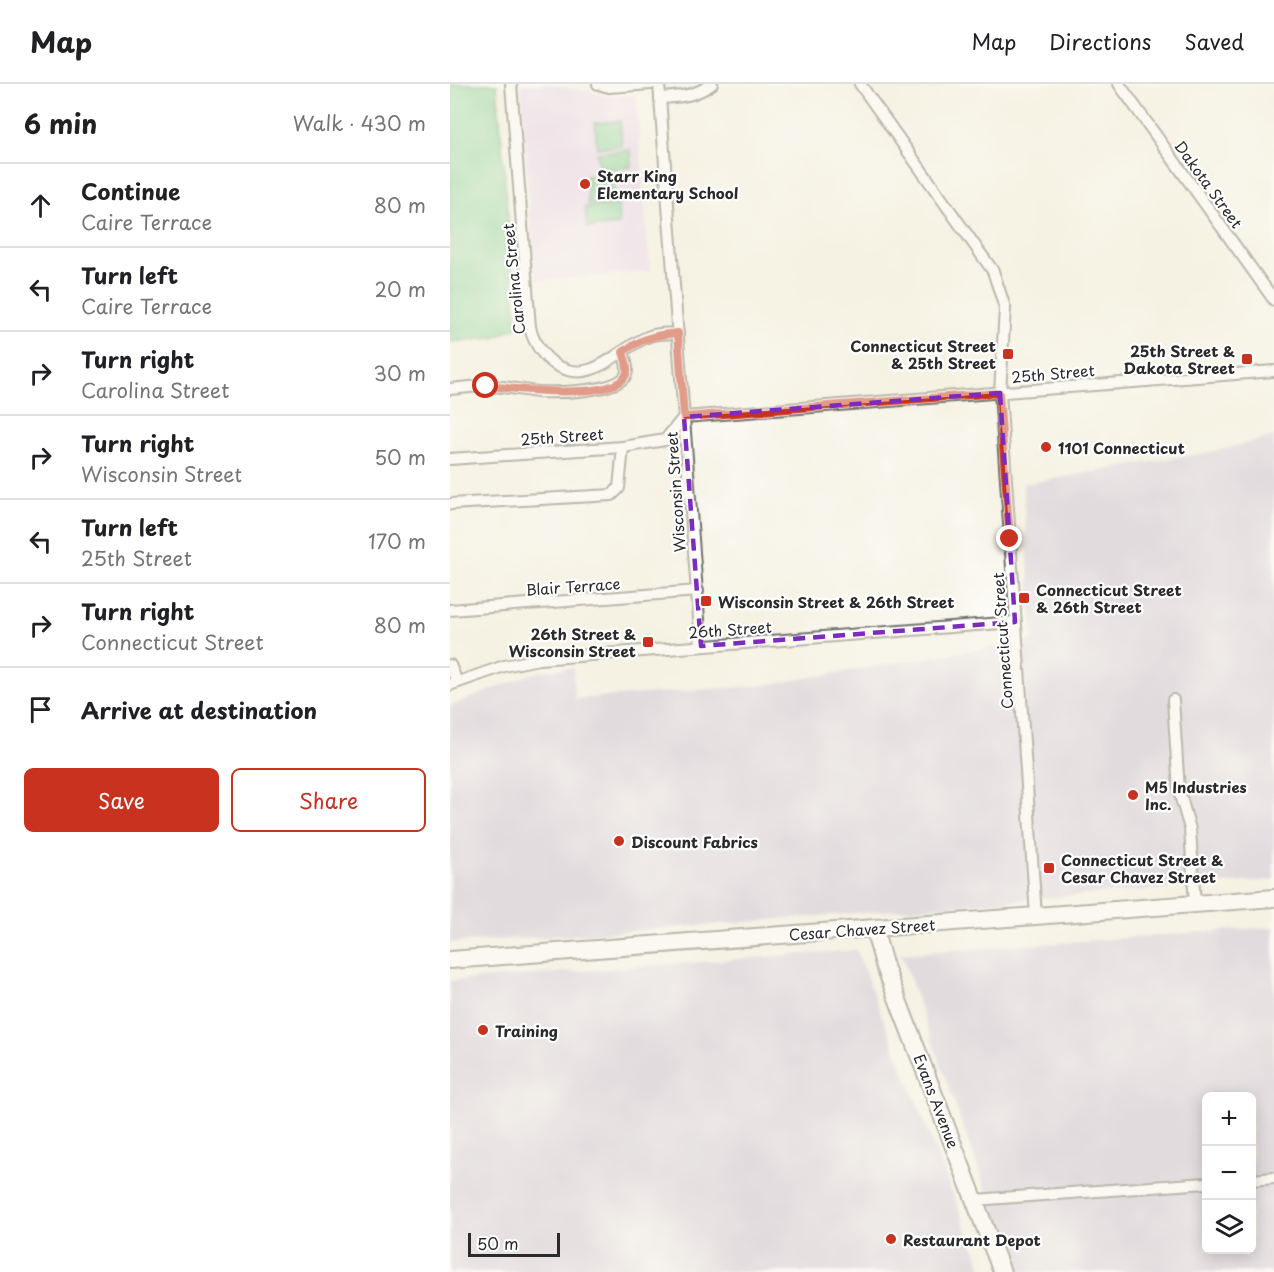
<!DOCTYPE html>
<meta charset="utf-8">
<style>
:root{--surface:#fff;--page:#f6f6f6;--text:#202124;--muted:#757577;--line:#e0e0e0;--accent:#c8321e}
body{margin:0;font-family:"Playpen Sans",sans-serif;background:var(--page);color:var(--text)}
.controls{position:absolute;right:18px;bottom:18px;display:grid;overflow:hidden;border-radius:9px;box-shadow:0 3px 15px #0003}
.controls button{width:54px;height:54px;display:grid;place-items:center;padding:0;border:0;border-bottom:2px solid var(--line);background:var(--surface);color:var(--text);font:30px sans-serif}
.scale{position:absolute;left:18px;bottom:15px;width:92px;box-sizing:border-box;padding-left:6px;border:3px solid #2b2b2b;border-top:0;font-size:16px;line-height:21px;white-space:nowrap;color:#2b2b2b;-webkit-text-stroke:4px #fff;paint-order:stroke}
.stop{position:absolute;width:18px;height:18px;margin:-14px;border:4px solid #c8321e;border-radius:50%;background:#fff}
.stop.end{background:#c8321e;border-color:#fff;box-shadow:0 2px 6px #0008}
.list{margin:0;padding:0;list-style:none}
h2{display:flex;justify-content:space-between;align-items:center;height:78px;margin:0;padding:0 24px;font-size:26px}
h2 small{font-size:20px;font-weight:400;color:var(--muted)}
.list li{display:grid;grid-template-columns:39px 1fr auto;gap:18px;align-items:center;box-sizing:border-box;height:84px;padding:0 24px;border-top:2px solid var(--line)}
.list b{display:block;font-size:22px;white-space:nowrap}
.list p{margin:0;font-size:20px;white-space:nowrap;color:var(--muted)}
.list em{font-size:20px;font-style:normal;color:var(--muted)}
.actions{display:flex;gap:12px;padding:18px 24px}
.actions a{flex:1;padding:14px 0;border:2px solid var(--accent);border-radius:9px;text-align:center;font-size:21px;color:var(--accent)}
.actions .main{background:var(--accent);color:#fff}
.icon{flex:none;width:33px;height:33px;fill:none;stroke:currentColor;stroke-width:2;stroke-linecap:round;stroke-linejoin:round}
.map{position:relative;flex:none;width:824px;height:1188px;overflow:hidden}
header{display:flex;align-items:center;gap:36px;box-sizing:border-box;height:84px;padding:0 30px;background:var(--surface);border-bottom:2px solid var(--line)}
header strong{font-size:28px}
nav{display:flex;gap:33px;margin-inline-start:auto;font-size:21px}
main{display:flex}
aside{flex:1;background:var(--surface)}
.map>svg:first-child{display:block}
.built{fill:#e8d2ee}
.industrial{fill:#c9bfd7;fill-rule:evenodd}
.green{fill:#80d090;stroke:#567e5e;stroke-width:1.5}
.lines{fill:none;stroke-linecap:round;stroke-linejoin:round}
.street-casing{stroke:#72716b;stroke-width:14}
.primary-casing{stroke:#72716b;stroke-width:20}
.street{stroke:#fff;stroke-width:10}
.primary{stroke:#fff;stroke-width:16}
.route{stroke:#c8321e;stroke-width:8}
.marked{fill:none;stroke:#7b2cbf;stroke-width:4.5;stroke-dasharray:12 8;stroke-linejoin:round}
.poi-dot{fill:#c8321e;stroke:#fff;stroke-width:2}
.labels{text-anchor:middle;dominant-baseline:central;stroke-width:4.5;stroke-linejoin:round;paint-order:stroke}
.poi-label{font-size:15px;font-weight:bold;fill:#2b2b2b;stroke:#fff;text-anchor:start}
.street-label{font-size:15px;fill:#2b2b2b;stroke:#fff}
</style>
<header>
<strong>Map</strong>
<nav><a>Map</a><a>Directions</a><a>Saved</a></nav>
</header>
<main>
<aside>
<h2>6 min<small>Walk · 430 m</small></h2>
<ul class="list">
<li><svg class="icon" aria-label="ahead" viewBox="0 0 24 24"><path d="M12 20V5M6 11l6-6 6 6"/></svg><div><b>Continue</b><p>Caire Terrace</p></div><em>80 m</em></li>
<li><svg class="icon" aria-label="left" viewBox="0 0 24 24"><path d="M17 20v-9H6M10 6l-5 5 5 5"/></svg><div><b>Turn left</b><p>Caire Terrace</p></div><em>20 m</em></li>
<li><svg class="icon" aria-label="right" viewBox="0 0 24 24"><path d="M7 20v-9h11M14 6l5 5-5 5"/></svg><div><b>Turn right</b><p>Carolina Street</p></div><em>30 m</em></li>
<li><svg class="icon" aria-label="right" viewBox="0 0 24 24"><path d="M7 20v-9h11M14 6l5 5-5 5"/></svg><div><b>Turn right</b><p>Wisconsin Street</p></div><em>50 m</em></li>
<li><svg class="icon" aria-label="left" viewBox="0 0 24 24"><path d="M17 20v-9H6M10 6l-5 5 5 5"/></svg><div><b>Turn left</b><p>25th Street</p></div><em>170 m</em></li>
<li><svg class="icon" aria-label="right" viewBox="0 0 24 24"><path d="M7 20v-9h11M14 6l5 5-5 5"/></svg><div><b>Turn right</b><p>Connecticut Street</p></div><em>80 m</em></li>
<li><svg class="icon" aria-label="arrive" viewBox="0 0 24 24"><path d="M6 21V4h12l-3 4 3 4H6"/></svg><div><b>Arrive at destination</b></div></li>
</ul>
<div class="actions"><a class="main">Save</a><a>Share</a></div>
</aside>
<div class="map">
<svg width="824" height="1188" viewBox="0 0 824 1188">
<rect width="100%" height="100%" fill="#fff"/>
<filter id="ink" filterUnits="userSpaceOnUse"><feTurbulence type="fractalNoise" baseFrequency=".0167" numOctaves="2"/><feDisplacementMap in="SourceGraphic" scale="12" xChannelSelector="R" yChannelSelector="G"/><feConvolveMatrix kernelMatrix="1 2 1 2 8 2 1 2 1" color-interpolation-filters="sRGB"/></filter>
<filter id="wash" filterUnits="userSpaceOnUse"><feTurbulence type="fractalNoise" baseFrequency=".008" numOctaves="4" result="noise"/><feDisplacementMap in="SourceGraphic" scale="24" xChannelSelector="R" yChannelSelector="G"/><feGaussianBlur stdDeviation="1.35" result="paint"/><feColorMatrix in="noise" values="0 0 0 0 0 0 0 0 0 0 0 0 0 0 0 0 0 1.4 0 .05"/><feComposite in="paint" operator="in"/></filter>
<g filter="url(#wash)">
<rect width="100%" height="100%" fill="#f5f2e3"/>
<!-- built -->
<path class="built" d="M71,0h27l61,12h27l14,175 -116,10z"/>
<!-- industrial -->
<g class="industrial">
<path d="M824,352v444l-655,52 -169,11v-237l89,-35 34,-3 2,31 190,-14 268,-45 -10,-156 197,-34z"/>
<path d="M824,843v345h-259l-114,-318zM756,1012h46v154h-46z"/>
<path d="M406,866l128,322h-534v-291z"/>
</g>
<!-- green -->
<g class="green">
<path d="M0,0h47l20,243 -23,11 -44,4z"/>
<path d="M170,37l2,25 -25,2 -2,-25z"/>
<path d="M181,66l1,17 -33,3 -2,-17z"/>
<path d="M163,90l2,29 -27,1 -2,-28z"/>
<path d="M168,121l1,20 -32,3 -2,-21z"/>
</g>
</g>
<g filter="url(#ink)">
<g class="lines">
<!-- street casing -->
<g class="street-casing">
<g id="street">
<path d="M61,0l19,243c3,15 13,30 26,38 38,22 62,-18 94,-29 8,-3 19,-2 28,-3"/>
<path d="M148,0l11,3 42,-3"/>
<path d="M209,0l42,562"/>
<path d="M410,0l133,187 12,37 -5,85 36,523"/>
<path d="M669,0l155,216"/>
<path d="M210,14c20,-1 35,-2 52,-14"/>
<path d="M0,305c12,-1 25,-3 37,-3 17,0 34,4 51,6 18,1 79,0 88,-17 3,-7 -1,-16 -3,-23"/>
<path d="M0,375l173,-12 42,-7 19,-23 590,-46"/>
<path d="M0,420l162,-9 7,-7 4,-41"/>
<path d="M0,526l248,-19"/>
<path d="M0,581l7,17"/>
<path d="M0,601l54,-19 35,-7 476,-37"/>
<path d="M723,616l6,91 11,38 5,75"/>
<path d="M802,1096l22,-2"/>
<path d="M525,1116l231,-17"/>
</g>
</g>
<!-- primary casing -->
<g class="primary-casing">
<g id="primary">
<path d="M424,845l10,35 118,308"/>
<path d="M0,876l824,-62"/>
</g>
</g>
<!-- street -->
<use href="#street" class="street"/>
<!-- primary -->
<use href="#primary" class="primary"/>
</g>
</g>
<g class="lines" filter="url(#ink)">
<!-- route -->
<path class="route" d="M36,302c26,2 126,16 140,-11 3,-7 -1,-16 -3,-23 20,-14 31,-17 55,-19l6,84 315,-24 11,146"/>
</g>
<!-- marked area -->
<path d="M0 0H824V1188H0ZM550,309l15,229 -314,24 -17,-229z" fill="#f5f2e3" fill-opacity=".55" fill-rule="evenodd"/>
<path class="marked" d="M550,309l15,229 -314,24 -17,-229z"/>
<!-- markers -->
<g class="poi-dot">
<circle cx="135" cy="100" r="6"/>
<rect x="552" y="264" width="12" height="12" rx="3"/>
<rect x="791" y="269" width="12" height="12" rx="3"/>
<circle cx="596" cy="363" r="6"/>
<rect x="568" y="508" width="12" height="12" rx="3"/>
<rect x="250" y="511" width="12" height="12" rx="3"/>
<rect x="192" y="552" width="12" height="12" rx="3"/>
<circle cx="683" cy="711" r="6"/>
<circle cx="169" cy="757" r="6"/>
<rect x="593" y="778" width="12" height="12" rx="3"/>
<circle cx="33" cy="946" r="6"/>
<circle cx="441" cy="1155" r="6"/>
</g>
<g class="labels">
<!-- poi labels -->
<g class="poi-label">
<text x="147" y="91">Starr King<tspan x="147" dy="17">Elementary School</tspan></text>
<text x="546" y="261" text-anchor="end">Connecticut Street<tspan x="546" dy="17">&amp; 25th Street</tspan></text>
<text x="785" y="266" text-anchor="end">25th Street &amp;<tspan x="785" dy="17">Dakota Street</tspan></text>
<text x="608" y="363">1101 Connecticut</text>
<text x="586" y="505">Connecticut Street<tspan x="586" dy="17">&amp; 26th Street</tspan></text>
<text x="268" y="517">Wisconsin Street &amp; 26th Street</text>
<text x="186" y="549" text-anchor="end">26th Street &amp;<tspan x="186" dy="17">Wisconsin Street</tspan></text>
<text x="695" y="702">M5 Industries<tspan x="695" dy="17">Inc.</tspan></text>
<text x="181" y="757">Discount Fabrics</text>
<text x="611" y="775">Connecticut Street &amp;<tspan x="611" dy="17">Cesar Chavez Street</tspan></text>
<text x="45" y="946">Training</text>
<text x="453" y="1155">Restaurant Depot</text>
</g>
<!-- street labels -->
<g class="street-label">
<text transform="translate(759 100) rotate(54)">Dakota Street</text>
<text transform="translate(63 195) rotate(-96)">Carolina Street</text>
<text transform="translate(603 289) rotate(-5)">25th Street</text>
<text transform="translate(112 352) rotate(-4)">25th Street</text>
<text transform="translate(225 408) rotate(-94)">Wisconsin Street</text>
<text transform="translate(123 502) rotate(-4)">Blair Terrace</text>
<text transform="translate(280 545) rotate(-4)">26th Street</text>
<text transform="translate(552 557) rotate(-94)">Connecticut Street</text>
<text transform="translate(412 845) rotate(-4)">Cesar Chavez Street</text>
<text transform="translate(487 1017) rotate(69)">Evans Avenue</text>
</g>
</g>
</svg>
<div class="controls">
<button>+</button>
<button>−</button>
<button><svg class="icon" aria-label="layers" viewBox="0 0 24 24"><path d="M12 4l9 5-9 5-9-5zM3 14l9 5 9-5"/></svg></button>
</div>
<div class="scale">50 m</div>
<div class="stop" style="left:36px;top:302px"></div>
<div class="stop end" style="left:560px;top:455px"></div>
</div>
</main>
